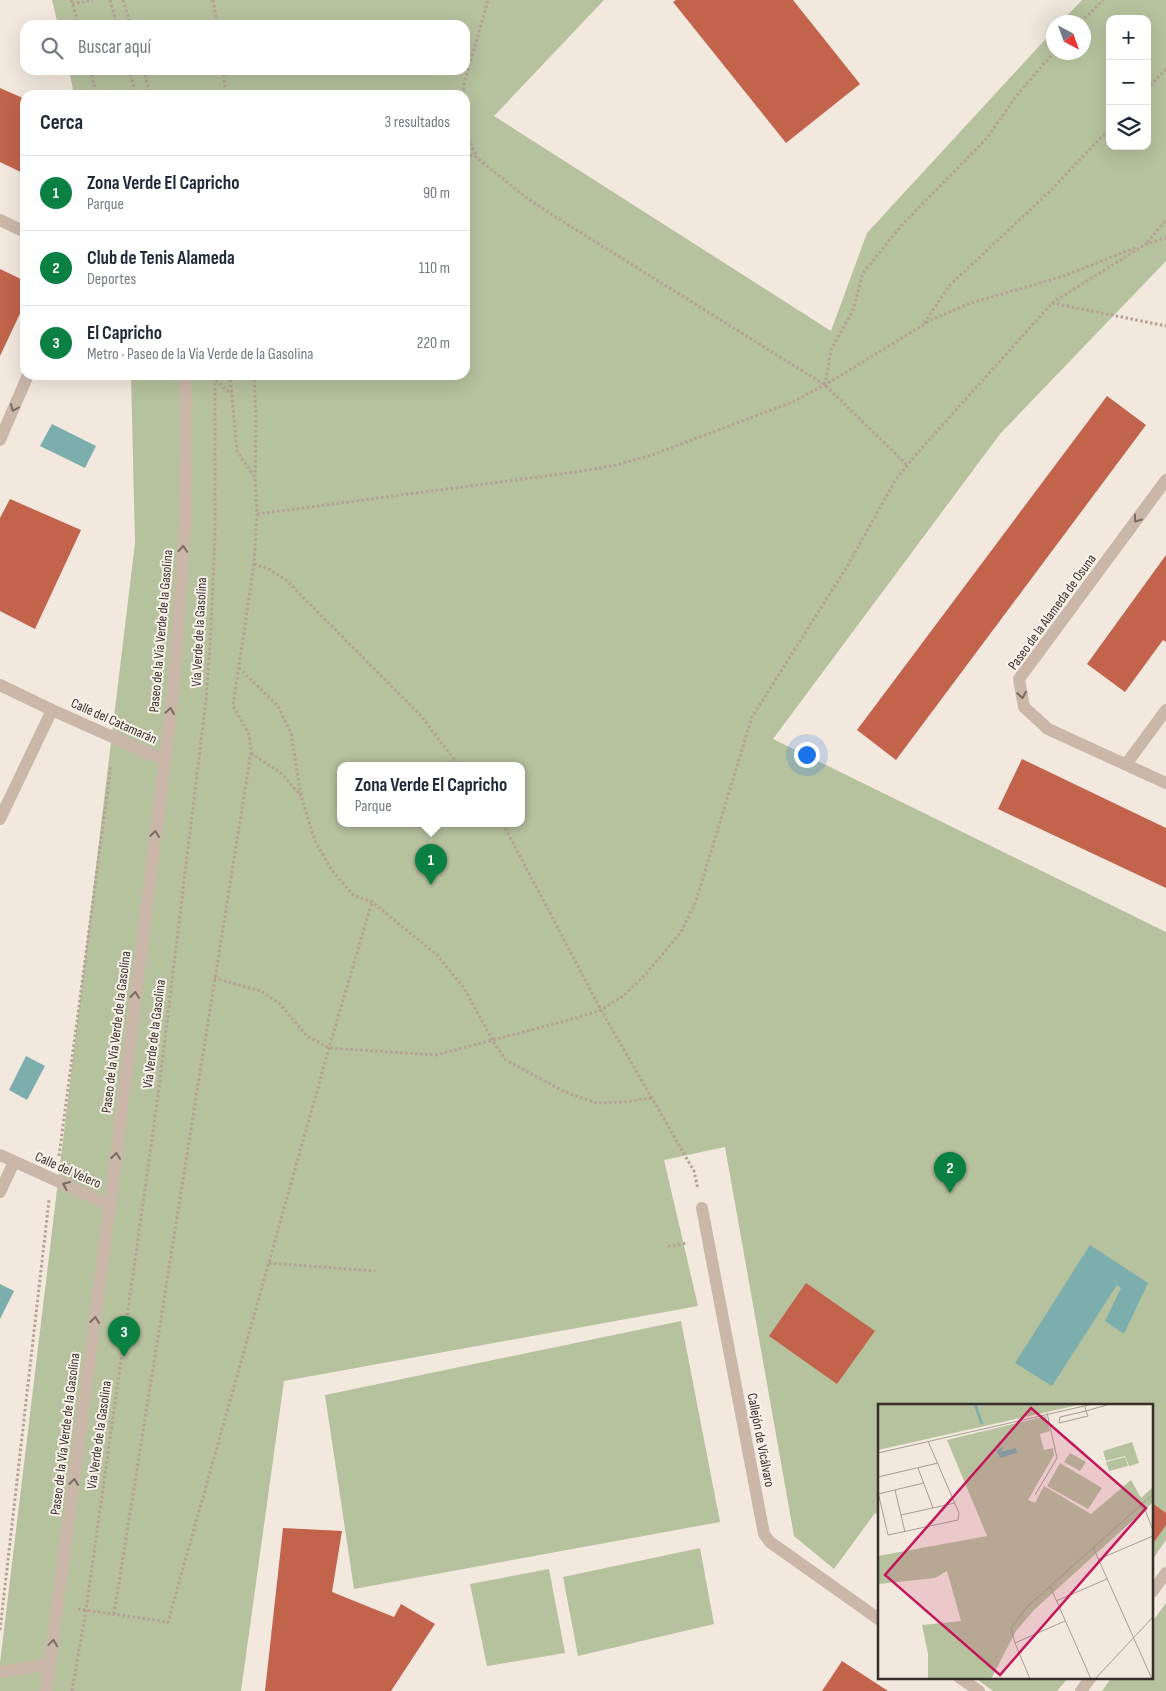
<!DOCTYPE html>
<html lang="es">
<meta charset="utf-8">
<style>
:root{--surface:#fff;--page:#f2f2f3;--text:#1f2937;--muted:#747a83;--line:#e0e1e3;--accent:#0b8043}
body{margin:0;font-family:"Sofia Sans Condensed",sans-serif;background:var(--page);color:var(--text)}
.controls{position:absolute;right:15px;top:15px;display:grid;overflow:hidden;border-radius:10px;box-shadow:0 5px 20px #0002}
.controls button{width:45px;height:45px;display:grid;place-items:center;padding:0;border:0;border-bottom:1px solid var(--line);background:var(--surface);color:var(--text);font:25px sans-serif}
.compass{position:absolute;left:1046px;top:15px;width:45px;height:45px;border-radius:50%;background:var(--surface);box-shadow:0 5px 20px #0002;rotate:139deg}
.you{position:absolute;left:806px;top:754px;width:18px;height:18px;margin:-12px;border:4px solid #fff;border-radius:50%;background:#1a73e8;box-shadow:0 0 0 8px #1a73e833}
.badge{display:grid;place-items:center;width:32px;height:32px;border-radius:50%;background:var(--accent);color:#fff;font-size:16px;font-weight:700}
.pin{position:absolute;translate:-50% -41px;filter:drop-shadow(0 1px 2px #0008)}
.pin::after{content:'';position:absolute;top:26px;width:18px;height:15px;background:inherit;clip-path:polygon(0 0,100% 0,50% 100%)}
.popup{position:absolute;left:337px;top:762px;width:188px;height:65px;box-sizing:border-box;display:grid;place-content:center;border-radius:10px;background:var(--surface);filter:drop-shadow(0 1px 4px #0005);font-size:16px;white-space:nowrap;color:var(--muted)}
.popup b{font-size:19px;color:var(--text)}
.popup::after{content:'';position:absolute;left:50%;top:100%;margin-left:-10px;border:10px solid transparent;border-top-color:var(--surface)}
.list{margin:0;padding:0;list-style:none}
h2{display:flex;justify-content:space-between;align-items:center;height:65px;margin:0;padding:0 20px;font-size:21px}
h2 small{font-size:16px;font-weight:400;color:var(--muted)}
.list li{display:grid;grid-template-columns:32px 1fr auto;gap:15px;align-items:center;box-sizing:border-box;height:75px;padding:0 20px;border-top:1px solid var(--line)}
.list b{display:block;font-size:19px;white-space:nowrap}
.list p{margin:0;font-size:16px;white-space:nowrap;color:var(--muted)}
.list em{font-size:16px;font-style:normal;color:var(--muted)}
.icon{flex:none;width:28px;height:28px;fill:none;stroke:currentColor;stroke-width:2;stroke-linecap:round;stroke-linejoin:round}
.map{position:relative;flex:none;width:1166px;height:1691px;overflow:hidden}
.search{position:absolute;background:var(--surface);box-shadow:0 5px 20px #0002;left:20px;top:20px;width:450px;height:55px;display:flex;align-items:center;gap:12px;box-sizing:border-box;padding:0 18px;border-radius:15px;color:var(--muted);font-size:19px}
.panel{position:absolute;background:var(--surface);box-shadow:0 5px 20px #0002;left:20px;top:90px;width:450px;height:290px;border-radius:15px}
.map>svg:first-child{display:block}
.green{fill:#b6c19e;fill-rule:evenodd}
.water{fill:#7daeae}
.building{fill:#c2634b}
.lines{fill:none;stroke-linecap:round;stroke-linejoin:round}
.path{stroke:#b6a194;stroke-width:3;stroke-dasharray:2.5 2.5;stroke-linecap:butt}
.lane{stroke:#cab7aa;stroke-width:12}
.street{stroke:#cab7aa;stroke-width:12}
.oneway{stroke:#796b63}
.labels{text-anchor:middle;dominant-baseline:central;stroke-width:4;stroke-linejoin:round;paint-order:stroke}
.street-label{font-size:14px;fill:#372d29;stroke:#f9f2ea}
.inset-river{fill:none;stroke:#7daeae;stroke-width:2.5}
.inset-road{fill:none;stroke:#a79d96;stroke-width:1}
.view{fill:#c2185b;fill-opacity:0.15;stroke:#c2185b;stroke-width:2.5}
.inset-edge{fill:none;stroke:#372d29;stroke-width:2.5}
</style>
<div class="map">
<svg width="1166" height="1691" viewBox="0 0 1166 1691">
<rect width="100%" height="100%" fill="#f2e8de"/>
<!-- green -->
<g class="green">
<path d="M52,0h552l-110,116 337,215 36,-98 186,-202 1,21h30v-30h-23l21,-22h84v261l-166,173 -227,305 393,193v608l-14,20v-155h-272v111l-5,-3 -41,56 -40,-33 -69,-389 -61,13 34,146 -414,75 -43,310h-241v-28l135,-1120 -4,-168h334v-280h-391l-5,-25h396v-45h-407zM1110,19h37v127h-37zM341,766h180v58h-180z"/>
<path d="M681,1321l39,201 -366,67 -29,-194z"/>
<path d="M700,1548l14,76 -136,32 -15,-79z"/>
<path d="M549,1569l16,84 -78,13 -17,-82z"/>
<path d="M1166,1603v88h-64l10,-14h40v-55z"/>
<path d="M974,1677h95l-12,14h-64z"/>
</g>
<!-- water -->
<g class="water">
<path d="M52,424l44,22 -11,22 -45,-22z"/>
<path d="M26,1056l19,10 -18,34 -18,-10z"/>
<path d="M1090,1245l58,38 -24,51 -19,-13 16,-33 -4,-3 -65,101 -37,-23z"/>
<path d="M0,1284l14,7 -14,28z"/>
</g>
<!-- building -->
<g class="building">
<path d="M676,0h117l67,84 -74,59 -113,-141z"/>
<path d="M0,88l25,11v75l-25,-12z"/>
<path d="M0,269l25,12v22l-25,53z"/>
<path d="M1107,396l39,29 -250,335 -39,-30z"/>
<path d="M10,499l71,31 -46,99 -35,-18v-93z"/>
<path d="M1166,555v87l-3,-2 -38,52 -38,-28z"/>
<path d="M1022,759l144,69v60l-168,-79z"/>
<path d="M806,1283l69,48 -38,53 -68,-48z"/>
<path d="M1152,1503l14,10v12l-14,20z"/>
<path d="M283,1528l59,3 -10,61 62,25 7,-13 34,20 -44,67h-126z"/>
<path d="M842,1661l46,30h-66z"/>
</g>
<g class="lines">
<!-- path -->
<g class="path">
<path d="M71,0l8,25"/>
<path d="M110,0l7,25"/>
<path d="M123,0l8,25"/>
<path d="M213,0l4,25"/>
<path d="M72,4l21,-4"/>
<path d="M1081,22l22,-22"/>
<path d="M90,70l7,25"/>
<path d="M129,70l7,25"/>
<path d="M144,70l6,25"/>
<path d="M223,70l3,25"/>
<path d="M1147,89l19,-20"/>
<path d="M463,95l1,-11 24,-84"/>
<path d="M465,129l11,27"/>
<path d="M465,154l11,3 48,39 30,20 271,169 82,80"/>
<path d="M1147,242l19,-22"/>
<path d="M1052,303l114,23"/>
<path d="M924,323l26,-38 99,-93 61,-64"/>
<path d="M230,375l7,76 18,27 2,36 319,-42 36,-6 40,-11 138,-52 35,-18 106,-65 40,-17 93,-27 73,-29"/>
<path d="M254,375l2,44 -1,58"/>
<path d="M216,380l15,14"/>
<path d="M825,385l6,-35 22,-40 10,-37 38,-47 86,-88 30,-43 37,-43"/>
<path d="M254,564l15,5 17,11 135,136 38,50"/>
<path d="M239,668l39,38 13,27 10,63 14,45 16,28 22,26 19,7 65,53 27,33 29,53 13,19 59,32 32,11 27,-1 27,-4"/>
<path d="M251,753l31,21 19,22"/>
<path d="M503,824l98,186 93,161 4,18"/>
<path d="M214,978l47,13 19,13 27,32 22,12 107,7 144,-38 21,-7 22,-14 22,-21 36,-43 14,-28 57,-187 96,-152 48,-86 25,-30 131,-146 94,-59 20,-6"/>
<path d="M59,1156l52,-391"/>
<path d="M668,1246l20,-3"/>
<path d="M269,1263l106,8"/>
<path d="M78,1609l90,13 161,-574 43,-146"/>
<path d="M114,1614l137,-862 -2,-18 -16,-28 21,-142 3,-50"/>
<path d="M0,1630l49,-430"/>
<path d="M72,1691l14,-81 72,-514 48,-396 4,-54 5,-110v-161"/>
</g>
<!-- lane -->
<g class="lane">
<path d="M702,1208l62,326 6,8 110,78"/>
<path d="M959,1677l20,14"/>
</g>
<!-- street -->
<g class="street">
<path d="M0,220l25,12"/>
<path d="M0,440l28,-65"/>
<path d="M1166,480l-147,199 5,28 24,22 118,54"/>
<path d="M0,685l52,25 112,50"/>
<path d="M1127,763l39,-53"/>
<path d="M0,819l52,-109"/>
<path d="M0,1155l110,50"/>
<path d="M0,1192l14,-30"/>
<path d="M1152,1592l14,-19"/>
<path d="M0,1672l50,-8"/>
<path d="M46,1691l64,-486 63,-510 12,-169 2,-127 -3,-24"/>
<path d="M1081,1691l10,-14"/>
</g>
</g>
<!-- one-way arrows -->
<defs><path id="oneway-chevron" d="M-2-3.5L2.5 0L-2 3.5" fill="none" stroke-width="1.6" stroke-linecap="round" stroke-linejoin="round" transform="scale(1.25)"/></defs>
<g class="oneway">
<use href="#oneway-chevron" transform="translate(14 408) rotate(113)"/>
<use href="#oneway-chevron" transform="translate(1137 519) rotate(126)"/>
<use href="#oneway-chevron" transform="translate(183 549) rotate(-86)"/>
<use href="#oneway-chevron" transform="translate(1022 695) rotate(81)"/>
<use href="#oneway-chevron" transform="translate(170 711) rotate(-82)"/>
<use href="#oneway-chevron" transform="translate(155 834) rotate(-83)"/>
<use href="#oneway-chevron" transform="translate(135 995) rotate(-83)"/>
<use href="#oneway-chevron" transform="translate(116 1156) rotate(-83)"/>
<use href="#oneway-chevron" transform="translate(66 1185) rotate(-156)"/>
<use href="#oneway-chevron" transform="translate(95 1320) rotate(-83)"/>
<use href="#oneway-chevron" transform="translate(74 1482) rotate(-83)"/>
<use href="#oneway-chevron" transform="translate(53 1643) rotate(-82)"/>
</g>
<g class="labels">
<!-- street labels -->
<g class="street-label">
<text transform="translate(1052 612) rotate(-54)">Paseo de la Alameda de Osuna</text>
<text transform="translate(161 631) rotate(-85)">Paseo de la Vía Verde de la Gasolina</text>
<text transform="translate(199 632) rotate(-87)">Vía Verde de la Gasolina</text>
<text transform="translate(114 721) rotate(24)">Calle del Catamarán</text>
<text transform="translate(116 1032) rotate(-83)">Paseo de la Vía Verde de la Gasolina</text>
<text transform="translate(154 1034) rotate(-83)">Vía Verde de la Gasolina</text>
<text transform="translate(68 1170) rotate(24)">Calle del Velero</text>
<text transform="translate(65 1434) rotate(-83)">Paseo de la Vía Verde de la Gasolina</text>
<text transform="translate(99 1435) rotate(-82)">Vía Verde de la Gasolina</text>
<text transform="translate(761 1440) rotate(79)">Callejón de Vicálvaro</text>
</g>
</g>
<!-- overview -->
<g transform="translate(878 1404)">
<rect width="275" height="275" fill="#f2e8de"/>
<path d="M0,0h204l-204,46zM168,12l4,15 -10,3 4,16 9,-2 1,7 -26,45 7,3 9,-17 47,28 40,-34 10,18 12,-11v15l-119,108 -18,21 -25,48h-63v-25l-6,-29 39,-4 -14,-50 -12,7 -57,6v-28l109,-20 -40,-96zM254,38l7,21 -10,3 -4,-10 -19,5 -3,-10zM192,49l16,9 -6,9 -16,-9zM247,53l3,9 -19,5 -3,-9zM182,59l42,25 -14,21 -41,-23z" fill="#b6c19e"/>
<path d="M126,43l-4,5 16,-4 1,5 -17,5 -3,-8z" fill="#7daeae"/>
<path class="inset-river" d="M97,0l7,20"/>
<path class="inset-road" d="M207,2l1,5 -26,6 -1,6 29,-7 -2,-5 24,-7M0,49l215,-49M40,64l15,40M0,73l60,-14M17,86l10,42M0,88l10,43 70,-15 1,-7 -31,-72M0,90l46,-11M157,91l22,-37 -10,-45M261,102l6,4 8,20M23,111l54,-12M215,143l59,132M221,155l54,-23M172,182l41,93M178,197l51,-22M137,239l-4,-15 16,-21 126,-113M152,275l-15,-36 50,-22M217,275l58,-62"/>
<path class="view" d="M153,4l115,100 -146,167 -115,-100z"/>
<rect width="275" height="275" class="inset-edge"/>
</g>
</svg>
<div class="controls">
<button>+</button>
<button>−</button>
<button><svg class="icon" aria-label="layers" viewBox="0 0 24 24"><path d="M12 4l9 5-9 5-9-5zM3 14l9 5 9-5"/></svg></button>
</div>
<svg class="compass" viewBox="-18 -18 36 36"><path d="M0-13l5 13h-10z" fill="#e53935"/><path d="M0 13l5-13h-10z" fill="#747a83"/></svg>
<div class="you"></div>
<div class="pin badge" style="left:431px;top:885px">1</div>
<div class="popup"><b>Zona Verde El Capricho</b>Parque</div>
<div class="pin badge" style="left:950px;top:1193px">2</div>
<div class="pin badge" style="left:124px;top:1357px">3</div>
<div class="search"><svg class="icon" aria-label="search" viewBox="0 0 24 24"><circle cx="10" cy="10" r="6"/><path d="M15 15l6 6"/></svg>Buscar aquí</div>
<section class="panel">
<h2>Cerca<small>3 resultados</small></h2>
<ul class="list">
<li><span class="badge">1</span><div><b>Zona Verde El Capricho</b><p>Parque</p></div><em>90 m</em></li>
<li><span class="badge">2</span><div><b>Club de Tenis Alameda</b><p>Deportes</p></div><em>110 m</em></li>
<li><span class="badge">3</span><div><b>El Capricho</b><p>Metro · Paseo de la Vía Verde de la Gasolina</p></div><em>220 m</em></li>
</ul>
</section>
</div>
